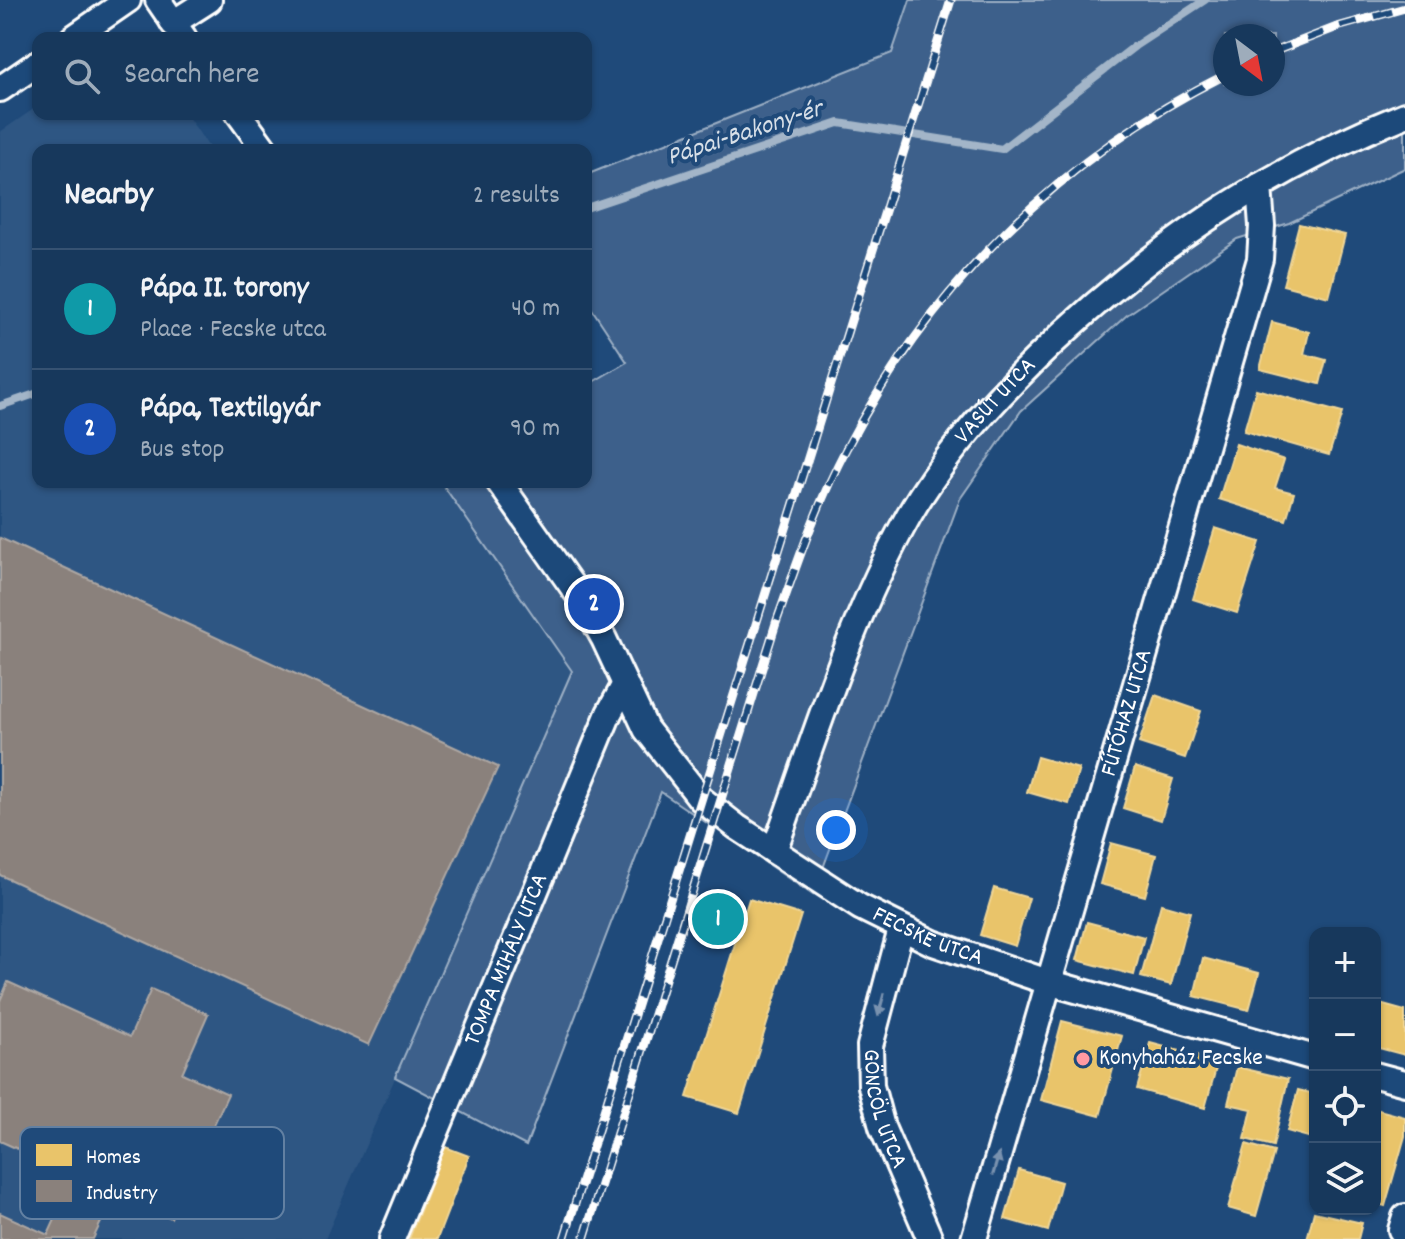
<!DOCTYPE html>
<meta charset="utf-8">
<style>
:root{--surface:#17385c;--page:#244365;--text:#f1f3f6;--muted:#9eacbb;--line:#365272;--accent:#ff9aa2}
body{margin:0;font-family:Dekko,sans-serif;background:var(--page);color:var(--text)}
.controls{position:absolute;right:24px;bottom:24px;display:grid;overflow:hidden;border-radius:16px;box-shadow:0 2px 6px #0004}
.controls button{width:72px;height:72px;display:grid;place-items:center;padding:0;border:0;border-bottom:2px solid var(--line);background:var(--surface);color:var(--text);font:40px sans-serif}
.compass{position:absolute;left:1213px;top:24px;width:72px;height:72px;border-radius:50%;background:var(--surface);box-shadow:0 2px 6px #0004;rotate:148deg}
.you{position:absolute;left:836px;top:830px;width:28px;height:28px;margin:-20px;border:6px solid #fff;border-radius:50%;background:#1a73e8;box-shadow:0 0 0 12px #1a73e833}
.badge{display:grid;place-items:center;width:52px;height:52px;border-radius:50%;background:var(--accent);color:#fff;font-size:26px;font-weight:700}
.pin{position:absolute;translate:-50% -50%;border:4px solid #fff;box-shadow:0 2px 8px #0006}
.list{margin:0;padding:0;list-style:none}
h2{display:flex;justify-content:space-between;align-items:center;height:104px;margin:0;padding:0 32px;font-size:34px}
h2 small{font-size:26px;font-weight:400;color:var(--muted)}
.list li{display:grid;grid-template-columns:52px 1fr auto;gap:24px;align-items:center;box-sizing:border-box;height:120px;padding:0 32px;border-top:2px solid var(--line)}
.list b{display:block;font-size:30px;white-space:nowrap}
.list p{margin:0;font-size:26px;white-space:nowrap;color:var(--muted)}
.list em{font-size:26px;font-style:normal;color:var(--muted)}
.icon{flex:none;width:44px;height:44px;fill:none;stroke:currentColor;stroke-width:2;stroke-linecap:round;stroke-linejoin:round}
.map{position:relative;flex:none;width:1405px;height:1239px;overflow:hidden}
.search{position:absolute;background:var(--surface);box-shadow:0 2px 6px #0004;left:32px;top:32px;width:560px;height:88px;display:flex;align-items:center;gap:20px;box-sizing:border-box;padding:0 28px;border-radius:16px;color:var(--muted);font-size:30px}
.panel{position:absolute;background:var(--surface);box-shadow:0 2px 6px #0004;left:32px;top:144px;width:560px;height:344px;border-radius:16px}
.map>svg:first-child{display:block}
.built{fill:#2e5683}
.green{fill:#3c618b;stroke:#9eb0c5;stroke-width:2;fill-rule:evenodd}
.homes{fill:#e9c46a;stroke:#f0d697;stroke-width:2}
.industry{fill:#8a817c;stroke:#ada7a3;stroke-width:2}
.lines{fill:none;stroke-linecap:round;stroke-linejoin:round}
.stream{stroke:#a3b5c8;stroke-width:8}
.minor-casing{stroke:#fff;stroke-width:30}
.minor{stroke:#1f4a7a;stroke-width:24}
.rail-casing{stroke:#fff;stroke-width:9}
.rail{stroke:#1f4a7a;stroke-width:6;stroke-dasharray:18;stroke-linecap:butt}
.oneway{fill:#7992af}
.poi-dot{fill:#ff9aa2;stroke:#1f4a7a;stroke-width:3}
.labels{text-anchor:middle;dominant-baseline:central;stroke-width:8;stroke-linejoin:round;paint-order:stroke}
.street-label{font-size:24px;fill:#fff;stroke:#1f4a7a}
.poi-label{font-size:24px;fill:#fff;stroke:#1f4a7a;text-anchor:start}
.water-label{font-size:26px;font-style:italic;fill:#d8e0e8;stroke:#1f4a7a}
.key{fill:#1f4a7a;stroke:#6280a2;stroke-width:2}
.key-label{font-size:22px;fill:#fff}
</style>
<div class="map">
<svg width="1405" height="1239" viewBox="0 0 1405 1239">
<rect width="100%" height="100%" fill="#1f4a7a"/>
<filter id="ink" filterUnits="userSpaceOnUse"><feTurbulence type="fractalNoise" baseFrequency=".0125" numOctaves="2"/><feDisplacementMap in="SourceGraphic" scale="16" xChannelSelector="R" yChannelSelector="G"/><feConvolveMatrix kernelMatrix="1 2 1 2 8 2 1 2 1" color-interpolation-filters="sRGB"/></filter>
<g filter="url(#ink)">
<!-- built -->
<path class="built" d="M38,106v8h148l25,36h-173v332h403l131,189 -247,568h-325v-1107z"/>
<!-- green -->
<path class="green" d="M910,0h495v168l-116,55 -52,16 -110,76 -106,96 -61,88 -147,396 -152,-103 -135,354 -131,-69 177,-406 -131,-189h145v-96l41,-24 -41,-62v-125l306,-122zM1225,36h48v48h-48z"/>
<!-- homes -->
<g class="homes">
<path d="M1299,224l46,11 -16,62 -46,-12z"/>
<path d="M1272,322l37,10 -5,22 22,6 -6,24 -60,-15z"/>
<path d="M1256,389l86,24 -13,42 -85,-24z"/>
<path d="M1236,444l48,16 -9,28 19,5 -8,27 -67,-21z"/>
<path d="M1215,528l45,14 -23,71 -44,-14z"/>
<path d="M1155,695l46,16 -16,47 -46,-15z"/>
<path d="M1037,757l42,12 -10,35 -42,-12z"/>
<path d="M1135,767l38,12 -12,41 -38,-12z"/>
<path d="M1111,843l45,12 -11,41 -45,-12z"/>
<path d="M994,888l35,10 -14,48 -35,-11z"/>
<path d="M711,897l26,8 -12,37 -26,-8z"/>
<path d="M749,899l52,16 -62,198 -52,-16z"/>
<path d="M1161,904l29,8 -19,73 -30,-8z"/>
<path d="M1087,922l57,15 -10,38 -57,-15z"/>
<path d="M1203,958l56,15 -10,37 -55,-14z"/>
<path d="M1376,1003l29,8v44l-30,-8z"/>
<path d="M1062,1021l60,15 -22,80 -59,-16z"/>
<path d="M1150,1043l68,18 -13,47 -68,-19z"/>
<path d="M1237,1067l51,12 -15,67 -28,-7 7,-30 -24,-5z"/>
<path d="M1298,1090l17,4v45l-28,-8z"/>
<path d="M1375,1109l30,8v19l-20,70 -10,-3z"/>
<path d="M1246,1144l28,8 -18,64 -28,-8z"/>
<path d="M445,1147l24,9 -32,83h-28z"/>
<path d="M1019,1170l42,12 -13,49 -43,-12z"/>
<path d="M1314,1212l48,11 -4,16h-51z"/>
</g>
<!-- industry -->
<g class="industry">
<path d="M0,538l498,229 -129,278 -369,-170z"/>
<path d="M8,982l122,55 21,-48 57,25 -26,59 46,21 -57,124 -171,-77v-140z"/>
<path d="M63,1202l39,18 -9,19h-93v-26l48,22z"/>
</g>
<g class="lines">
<!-- stream -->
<g class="stream">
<path d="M586,208l253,-85 163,26 133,-103 70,-46"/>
<path d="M0,406l38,-13"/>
</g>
<!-- minor casing -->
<g class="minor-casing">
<g id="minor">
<path d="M158,0l26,38"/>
<path d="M173,23l36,-23"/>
<path d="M73,38l55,-38"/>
<path d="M0,89l38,-26"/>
<path d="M239,114l26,36"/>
<path id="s1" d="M499,482l85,121 20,36 42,90 55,70 36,28 123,80 73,36 115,39 267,76"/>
<path id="s2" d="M774,851c41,-114 76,-231 135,-336 33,-57 79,-109 126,-155 109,-107 227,-188 370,-245"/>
<path id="s3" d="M901,929l-31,117 1,40 11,41 48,112"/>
<path d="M1375,1075l30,8"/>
<path d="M1401,1230l4,-13"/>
<path id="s4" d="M392,1239l217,-526 16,-29"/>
<path id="s5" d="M974,1239l286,-980 2,-33 -3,-40"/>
</g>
</g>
<!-- minor -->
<use href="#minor" class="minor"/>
<!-- rail casing -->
<g class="rail-casing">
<g id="rail">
<path d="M1273,52l64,-25 68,-19"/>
<path d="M564,1239l387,-1239"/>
<path d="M584,1239l192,-616c21,-59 41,-119 70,-174 85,-162 216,-293 379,-374"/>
</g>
</g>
<!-- rail -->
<use href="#rail" class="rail"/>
</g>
<!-- one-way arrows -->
<defs><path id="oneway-solid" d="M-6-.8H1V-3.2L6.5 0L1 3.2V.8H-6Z" transform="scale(2)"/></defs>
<g class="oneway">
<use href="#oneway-solid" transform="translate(881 1005) rotate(105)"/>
<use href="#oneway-solid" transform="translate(996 1164) rotate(-74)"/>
</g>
</g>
<!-- markers -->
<circle class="poi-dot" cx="1083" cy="1059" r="8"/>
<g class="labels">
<!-- street labels -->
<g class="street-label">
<text stroke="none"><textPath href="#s2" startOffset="506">VASÚT UTCA</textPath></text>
<text stroke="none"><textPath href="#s5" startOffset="548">FŰTŐHÁZ UTCA</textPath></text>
<text stroke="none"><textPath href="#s1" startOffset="644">FECSKE UTCA</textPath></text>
<text stroke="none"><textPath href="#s4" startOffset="302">TOMPA MIHÁLY UTCA</textPath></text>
<text stroke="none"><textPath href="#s3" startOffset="186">GÖNCÖL UTCA</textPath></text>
</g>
<!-- poi labels -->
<g class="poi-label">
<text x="1099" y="1059">Konyhaház Fecske</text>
</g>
<!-- water labels -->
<g class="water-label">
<text transform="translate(745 134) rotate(-18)">Pápai-Bakony-ér</text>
</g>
</g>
<!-- legend -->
<rect x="20" y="1127" width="264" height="92" rx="12" class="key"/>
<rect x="36" y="1144" width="36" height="22" fill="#e9c46a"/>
<rect x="36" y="1180" width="36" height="22" fill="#8a817c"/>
<g class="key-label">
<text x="86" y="1163">Homes</text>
<text x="86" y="1199">Industry</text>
</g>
</svg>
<div class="controls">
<button>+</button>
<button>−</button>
<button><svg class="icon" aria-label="locate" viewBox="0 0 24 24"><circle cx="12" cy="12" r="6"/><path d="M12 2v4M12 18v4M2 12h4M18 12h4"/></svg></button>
<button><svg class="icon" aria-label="layers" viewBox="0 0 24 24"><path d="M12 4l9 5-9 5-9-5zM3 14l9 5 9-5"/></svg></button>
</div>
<svg class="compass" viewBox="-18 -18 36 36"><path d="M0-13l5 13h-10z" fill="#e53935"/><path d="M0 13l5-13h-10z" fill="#9eacbb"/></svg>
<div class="you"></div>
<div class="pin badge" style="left:718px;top:919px;background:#0f9aa8">1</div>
<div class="pin badge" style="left:594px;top:604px;background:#1a4fb4">2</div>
<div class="search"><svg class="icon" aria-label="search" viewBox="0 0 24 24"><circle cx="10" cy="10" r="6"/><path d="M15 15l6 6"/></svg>Search here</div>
<section class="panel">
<h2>Nearby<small>2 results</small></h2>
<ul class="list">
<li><span class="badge" style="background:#0f9aa8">1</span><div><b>Pápa II. torony</b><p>Place · Fecske utca</p></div><em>40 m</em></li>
<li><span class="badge" style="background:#1a4fb4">2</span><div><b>Pápa, Textilgyár</b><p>Bus stop</p></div><em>90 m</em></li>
</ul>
</section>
</div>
